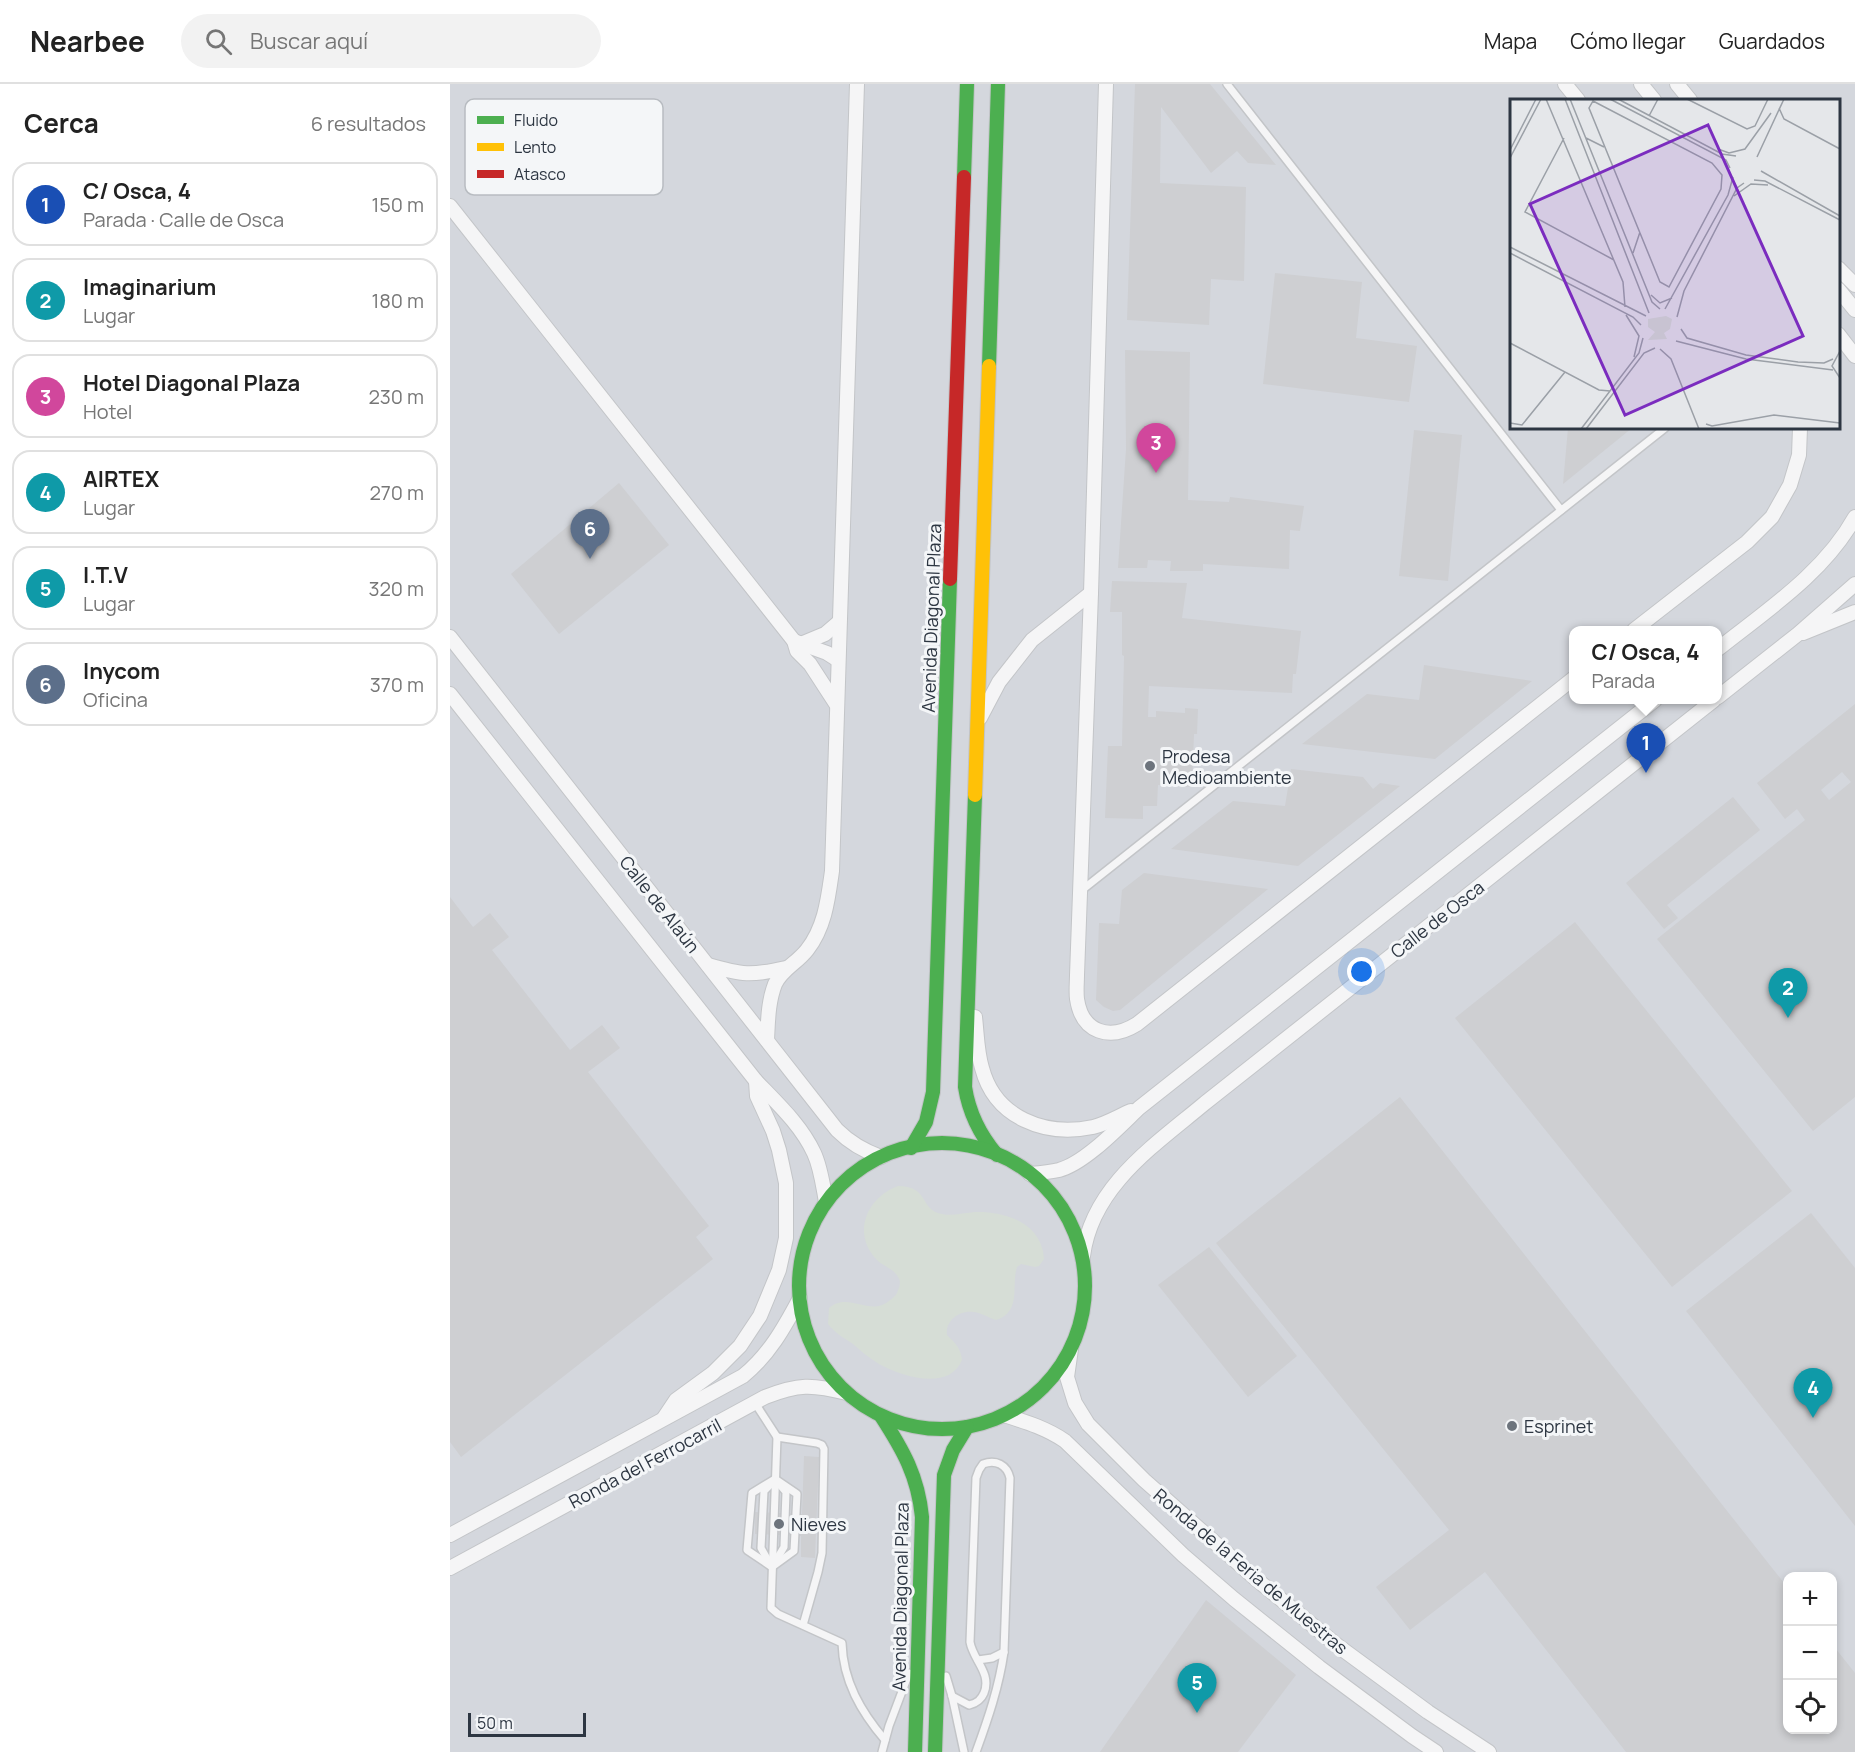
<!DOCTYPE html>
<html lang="es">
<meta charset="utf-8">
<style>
:root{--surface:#fff;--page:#f2f2f2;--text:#222;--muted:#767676;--line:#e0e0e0;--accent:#6d747d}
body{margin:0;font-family:Manrope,sans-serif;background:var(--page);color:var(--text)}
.controls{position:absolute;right:18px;bottom:18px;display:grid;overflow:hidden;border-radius:12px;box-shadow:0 3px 9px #0003}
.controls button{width:54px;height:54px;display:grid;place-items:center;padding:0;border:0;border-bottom:2px solid var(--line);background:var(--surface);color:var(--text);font:30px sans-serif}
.scale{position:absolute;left:18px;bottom:15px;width:118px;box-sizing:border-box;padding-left:6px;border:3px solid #2d3642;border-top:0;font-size:16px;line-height:21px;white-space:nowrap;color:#2d3642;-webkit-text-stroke:4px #f4f6f8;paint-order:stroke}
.you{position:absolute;left:912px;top:888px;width:21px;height:21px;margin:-15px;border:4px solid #fff;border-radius:50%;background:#1a73e8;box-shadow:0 0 0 9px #1a73e833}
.badge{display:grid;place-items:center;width:39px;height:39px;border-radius:50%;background:var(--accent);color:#fff;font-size:20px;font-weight:700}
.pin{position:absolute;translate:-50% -50px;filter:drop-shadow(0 2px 3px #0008)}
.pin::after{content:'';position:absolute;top:32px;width:21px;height:18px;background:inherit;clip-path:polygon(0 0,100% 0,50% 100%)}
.popup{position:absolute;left:1119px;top:542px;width:153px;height:78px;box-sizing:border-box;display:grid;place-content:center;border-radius:12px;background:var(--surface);filter:drop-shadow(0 2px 4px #0005);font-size:20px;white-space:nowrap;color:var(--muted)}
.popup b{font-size:22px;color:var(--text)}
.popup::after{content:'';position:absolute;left:50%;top:100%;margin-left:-12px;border:12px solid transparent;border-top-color:var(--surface)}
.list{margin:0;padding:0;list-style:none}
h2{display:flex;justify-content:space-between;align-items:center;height:78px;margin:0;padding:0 24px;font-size:26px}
h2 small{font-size:20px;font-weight:400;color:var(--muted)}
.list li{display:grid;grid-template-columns:39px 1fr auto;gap:18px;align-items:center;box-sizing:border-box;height:84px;margin:0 12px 12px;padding:0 12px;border:2px solid var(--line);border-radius:18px}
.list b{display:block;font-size:22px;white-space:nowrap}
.list p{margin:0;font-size:20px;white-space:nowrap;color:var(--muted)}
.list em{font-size:20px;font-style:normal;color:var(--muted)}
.icon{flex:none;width:33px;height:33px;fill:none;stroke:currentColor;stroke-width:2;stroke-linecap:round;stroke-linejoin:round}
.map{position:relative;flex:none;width:1405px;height:1668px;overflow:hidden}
header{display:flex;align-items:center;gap:36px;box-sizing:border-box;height:84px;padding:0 30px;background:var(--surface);border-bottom:2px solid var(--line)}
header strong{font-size:28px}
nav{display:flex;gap:33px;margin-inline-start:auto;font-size:21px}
.search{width:420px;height:54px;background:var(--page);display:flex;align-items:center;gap:15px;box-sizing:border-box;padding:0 21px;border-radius:33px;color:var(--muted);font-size:22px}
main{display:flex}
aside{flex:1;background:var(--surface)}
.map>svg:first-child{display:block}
.built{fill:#d4d7dd;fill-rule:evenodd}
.green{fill:#d6ddd6}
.building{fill:#cecfd2;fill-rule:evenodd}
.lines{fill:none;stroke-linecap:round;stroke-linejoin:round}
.lane-casing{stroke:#c3c5c8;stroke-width:10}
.street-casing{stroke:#c3c5c8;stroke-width:16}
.fast-casing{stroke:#c2c4c7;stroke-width:16}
.slow-casing{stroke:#c2c4c7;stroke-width:16}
.jam-casing{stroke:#c2c4c7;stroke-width:16}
.lane{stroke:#f5f5f6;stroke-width:7}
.street{stroke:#f5f5f6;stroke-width:14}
.fast{stroke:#4caf50;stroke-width:14}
.slow{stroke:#ffc107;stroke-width:14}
.jam{stroke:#c62828;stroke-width:14}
.poi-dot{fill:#6d747d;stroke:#f4f6f8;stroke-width:2}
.labels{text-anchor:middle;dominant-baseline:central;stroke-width:6;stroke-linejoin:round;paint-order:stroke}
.street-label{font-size:18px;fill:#2d3642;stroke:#f4f6f8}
.poi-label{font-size:18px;fill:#2d3642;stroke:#f4f6f8;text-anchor:start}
.inset-road{fill:none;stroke:#9ba0a7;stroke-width:1.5}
.view{fill:#7b2cbf;fill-opacity:0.15;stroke:#7b2cbf;stroke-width:3}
.inset-edge{fill:none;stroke:#2d3642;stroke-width:3}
.key{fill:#f4f6f8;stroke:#b8bcc1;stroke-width:1.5}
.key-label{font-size:16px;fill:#2d3642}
</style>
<header>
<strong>Nearbee</strong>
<div class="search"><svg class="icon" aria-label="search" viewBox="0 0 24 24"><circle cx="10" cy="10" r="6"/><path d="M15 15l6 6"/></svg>Buscar aquí</div>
<nav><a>Mapa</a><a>Cómo llegar</a><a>Guardados</a></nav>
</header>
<main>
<aside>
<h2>Cerca<small>6 resultados</small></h2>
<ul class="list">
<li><span class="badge" style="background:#1a4fb4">1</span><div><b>C/ Osca, 4</b><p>Parada · Calle de Osca</p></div><em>150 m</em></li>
<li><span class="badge" style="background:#0f9aa8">2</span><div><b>Imaginarium</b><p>Lugar</p></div><em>180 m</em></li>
<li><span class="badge" style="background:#d1479c">3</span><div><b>Hotel Diagonal Plaza</b><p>Hotel</p></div><em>230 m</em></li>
<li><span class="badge" style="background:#0f9aa8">4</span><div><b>AIRTEX</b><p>Lugar</p></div><em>270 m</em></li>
<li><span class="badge" style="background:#0f9aa8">5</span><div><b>I.T.V</b><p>Lugar</p></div><em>320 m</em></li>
<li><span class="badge" style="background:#5c6f8a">6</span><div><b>Inycom</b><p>Oficina</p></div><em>370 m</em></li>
</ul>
</aside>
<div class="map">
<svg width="1405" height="1668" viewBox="0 0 1405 1668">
<rect width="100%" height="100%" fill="#e5e7ea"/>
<!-- built -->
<path class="built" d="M0,0h1405v1668h-1405zM1062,16h326v328h-326zM1124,546h144v70h-144zM1338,1492h44v154h-44z"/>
<!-- green -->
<path class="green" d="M448,1102c30,0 22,21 40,27 11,4 25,0 37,-1 30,-1 67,11 69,47l-5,7 -4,1 -14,-3 -4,3c-6,19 5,45 -21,53 -7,-2 -16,-8 -23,-8 -14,-2 -28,9 -26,23 8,8 14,13 15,25 -13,32 -61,16 -83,4 -10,-6 -18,-13 -26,-20 -9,-6 -18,-11 -25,-20l1,-16c19,-17 41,9 60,-7 4,-3 8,-6 9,-11 2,-4 3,-9 0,-13 -4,-8 -15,-11 -21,-17 -26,-26 -10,-63 21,-74z"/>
<!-- building -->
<g class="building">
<path d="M685,0h75l66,81 -28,-2 -11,-12 -26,22 -50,-66 -1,76 86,4 -2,94 -33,-2 -2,46 -82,-5z"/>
<path d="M825,189l87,9 -6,56 61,8 -8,56 -146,-18z"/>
<path d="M675,266l65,2 -2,148 41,2 1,-5 74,9 -4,25 -10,-1 -1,39 -86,-5v7h-33l1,-10 -23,-1 -1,8h-29l8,-119z"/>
<path d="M1118,344h64l-69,56z"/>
<path d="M964,346l48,5 -14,146 -49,-5z"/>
<path d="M169,399l50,62 -110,89 -48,-60z"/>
<path d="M662,497l75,2 -5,35 119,13 -5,43h-3l-1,19 -143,-7 -1,31h8v-6l29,2v-5l13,1 -1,25h-3l-2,53 -34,-2 -1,21h-14v13l-38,-1 3,-72h14l2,-90 -2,-1v-43h-12z"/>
<path d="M974,581l108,16 -97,78 -133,-15 65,-50 52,6z"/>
<path d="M1405,620v393l-42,34 -156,-192 148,-119 -8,-11 -12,10 -28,-36zM1392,688l9,10 -22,18 -8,-10z"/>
<path d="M841,685l72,8 10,12 7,-6 20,3 -102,80 -127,-17 62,-48 52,5z"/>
<path d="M1283,713l27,33 -93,75 11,13 -14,11 -38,-46z"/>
<path d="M694,789l124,16 -148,121 -7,1 -9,-4 -8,-7 3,-77 20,1 3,-34z"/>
<path d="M0,813l23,30 17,-14 19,24 -17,13 78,100 32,-25 18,23 -32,24 121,154 -13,11 17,22 -252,198 -11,-15z"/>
<path d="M1125,838l217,269 -120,96 -217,-269z"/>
<path d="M950,1013l388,491v142h44v-86l23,29v79h-229l-141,-180 -75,58 -34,-43 73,-57 -233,-287z"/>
<path d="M1361,1129l44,55v258l-169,-215z"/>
<path d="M759,1163l88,109 -49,41 -90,-112z"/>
<path d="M354,1372l15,1 -4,101 -14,-1v-21l-46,-2v-22l47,2z"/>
<path d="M756,1516l90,75 -58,77h-138z"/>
</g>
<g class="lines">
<!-- lane casing -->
<g class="lane-casing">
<g id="lane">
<path d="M777,0l334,426"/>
<path d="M632,806l583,-462"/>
<path d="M305,1319l22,34 -6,171 7,6 64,29c1,38 19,69 43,97"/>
<path d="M327,1353l40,6 5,2 2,4 -2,104 -4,19 -15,53"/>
<path d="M320,1401l-6,6 -3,57 9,16"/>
<path d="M325,1478l9,-15 2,-55 -6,-7"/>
<path d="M322,1483l-25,-17 5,-57 23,-14"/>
<path d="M322,1483l22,-16 3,-57 -22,-15"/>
<path d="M528,1576l14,-2 12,-6"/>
<path d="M496,1592l6,20 12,56"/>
<path d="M502,1612l17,9c8,-2 12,-5 15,-12 8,-20 -11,-33 -14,-51l6,-164 3,-8 4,-6c13,-5 24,1 27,14l-6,174c-5,35 -16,67 -28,100"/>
<path d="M432,1668l7,-26 20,-53"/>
</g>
</g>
<!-- street casing -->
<g class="street-casing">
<g id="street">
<path d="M656,0l-15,509 -14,382c0,7 -1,16 0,24 5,34 33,42 60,25l437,-346"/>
<path d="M1115,0l13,16"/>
<path d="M1191,0l13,16"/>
<path d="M1227,0l13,16"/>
<path d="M0,122l344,435 3,10 13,13 26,40"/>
<path d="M1388,184l17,17"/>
<path d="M1388,205l17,21"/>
<path d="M1388,250l17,22"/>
<path d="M1184,546l113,-88 25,-25 18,-32 9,-30 1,-27"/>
<path d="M1353,549l52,-21"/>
<path d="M0,553l387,493c13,13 27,21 44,27"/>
<path d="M344,557l33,12 11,7"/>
<path d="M351,560l24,-10 14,-12"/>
<path d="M1268,565c49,-39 106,-76 137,-132"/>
<path d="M0,610l306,387c21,22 45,44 58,72 7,15 9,33 12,49"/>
<path d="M1268,613l80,-63 57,-50"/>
<path d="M530,634l19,-36 33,-42 59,-47"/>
<path d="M258,881c34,10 43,11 78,3"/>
<path d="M525,933c2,17 2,35 7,51 13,50 63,69 111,59 13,-3 26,-11 38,-16"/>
<path d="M317,956c1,-18 1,-38 8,-56 7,-15 22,-21 32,-34 18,-23 21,-51 25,-79l25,-787"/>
<path d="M580,1090c10,-1 20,-2 29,-4 26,-7 60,-43 80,-62l516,-408"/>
<path d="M633,1172c9,-70 72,-111 122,-153l509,-403"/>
<path d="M621,1265l-4,28 8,26 13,21 56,56 112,99 82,67 90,66 61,40"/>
<path d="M554,1331c22,7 42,13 61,26l118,114 51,44 85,68 93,69 24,16"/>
<path d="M214,1334l12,-18 37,-27 27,-27 20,-30 19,-46 7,-32v-55l-7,-33 -6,-19 -16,-35 -1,-15"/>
<path d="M0,1451l293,-159c26,-21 41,-48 57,-78"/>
<path d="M0,1484l315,-171c33,-13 47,-13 82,-4"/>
</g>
</g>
<!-- fast casing -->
<g class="fast-casing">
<g id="fast">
<path d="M514,93l3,-93"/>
<path d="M539,282l9,-282"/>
<path d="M525,711l-10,292c4,26 15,48 32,68"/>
<circle cx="492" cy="1202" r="143"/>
<path d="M461,1064l15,-26 7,-30 17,-513"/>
<path d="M431,1332c22,34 37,60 41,101l-7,235"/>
<path d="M485,1668l9,-277 9,-25 14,-23"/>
</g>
</g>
<!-- slow casing -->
<g class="slow-casing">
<path id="slow" d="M525,711l14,-429"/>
</g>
<!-- jam casing -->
<g class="jam-casing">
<path id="jam" d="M500,495l14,-402"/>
</g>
<!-- lane -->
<use href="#lane" class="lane"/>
<!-- street -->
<use href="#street" class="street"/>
<!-- fast -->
<use href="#fast" class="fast"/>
<!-- slow -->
<use href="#slow" class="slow"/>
<!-- jam -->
<use href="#jam" class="jam"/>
</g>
<!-- markers -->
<g class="poi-dot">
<circle cx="700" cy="682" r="6"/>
<circle cx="1062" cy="1342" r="6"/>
<circle cx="329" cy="1440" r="6"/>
</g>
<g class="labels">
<!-- street labels -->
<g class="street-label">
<text transform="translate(481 534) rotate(-88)">Avenida Diagonal Plaza</text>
<text transform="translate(210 820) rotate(52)">Calle de Alaún</text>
<text transform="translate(987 835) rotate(-38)">Calle de Osca</text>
<text transform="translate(195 1379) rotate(-28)">Ronda del Ferrocarril</text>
<text transform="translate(801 1487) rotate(40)">Ronda de la Feria de Muestras</text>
<text transform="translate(450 1513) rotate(-89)">Avenida Diagonal Plaza</text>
</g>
<!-- poi labels -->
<g class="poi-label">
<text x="712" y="672">Prodesa<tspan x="712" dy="21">Medioambiente</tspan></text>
<text x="1074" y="1342">Esprinet</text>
<text x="341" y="1440">Nieves</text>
</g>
</g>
<!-- overview -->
<g transform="translate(1060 15)">
<rect width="330" height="330" fill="#e5e7ea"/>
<path d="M156,217l6,3 -2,10 -6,4 3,6 -19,1 7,-8 -7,-5v-8z" fill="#d6ddd6"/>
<path class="inset-road" d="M36,0l77,183 2,25M55,0l84,214M60,0l82,203 8,7M100,0l116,61 4,8M108,0l104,55 14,2M177,0l60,30 8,-3 13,-27M83,2l119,62 10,12 -1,14 -52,98 -9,-5 -71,-174zM269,9l5,11 56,30M139,17l9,-17M54,39l-39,74 89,48M76,39l18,9M208,50l11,4 16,-4 26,-36M0,51l26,-51M247,58l27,-58M0,59l31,-59M251,72l79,45M244,81l11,1 75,39M224,97l17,-12 17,1M0,148l136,69M0,154l123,64 8,8M123,154l7,-21M141,196l9,8 12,-5M155,210l63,-114 5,-18M116,216l13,21 -5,21M167,218l7,-26 53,-103 7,-5M171,230l6,9 59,17 52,7 26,1 9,-4M166,242l70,18 87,11M0,244l89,47 11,1M150,250l11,10 28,70M330,252l-8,15 8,12M0,324l12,2 43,-53M196,325l6,2 62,-11 66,8M71,330l58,-76 4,-15M76,330l58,-76 11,-5"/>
<path class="view" d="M198,26l95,211 -178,79 -95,-211z"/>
<rect width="330" height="330" class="inset-edge"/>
</g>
<!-- legend -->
<rect x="15" y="15" width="198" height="96" rx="9" class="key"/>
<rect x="27" y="32" width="27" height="8" fill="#4caf50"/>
<rect x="27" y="59" width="27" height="8" fill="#ffc107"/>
<rect x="27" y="86" width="27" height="8" fill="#c62828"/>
<g class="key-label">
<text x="64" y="42">Fluido</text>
<text x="64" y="69">Lento</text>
<text x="64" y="96">Atasco</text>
</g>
</svg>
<div class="controls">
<button>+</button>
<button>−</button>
<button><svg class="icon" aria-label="locate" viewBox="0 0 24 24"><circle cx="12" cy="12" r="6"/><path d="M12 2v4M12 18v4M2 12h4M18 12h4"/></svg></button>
</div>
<div class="scale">50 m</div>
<div class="you"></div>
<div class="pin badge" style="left:1196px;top:689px;background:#1a4fb4">1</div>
<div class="popup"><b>C/ Osca, 4</b>Parada</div>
<div class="pin badge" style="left:1338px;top:934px;background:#0f9aa8">2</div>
<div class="pin badge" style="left:706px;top:389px;background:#d1479c">3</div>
<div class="pin badge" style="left:1363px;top:1334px;background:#0f9aa8">4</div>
<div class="pin badge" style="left:747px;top:1629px;background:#0f9aa8">5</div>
<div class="pin badge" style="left:140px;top:475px;background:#5c6f8a">6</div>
</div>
</main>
